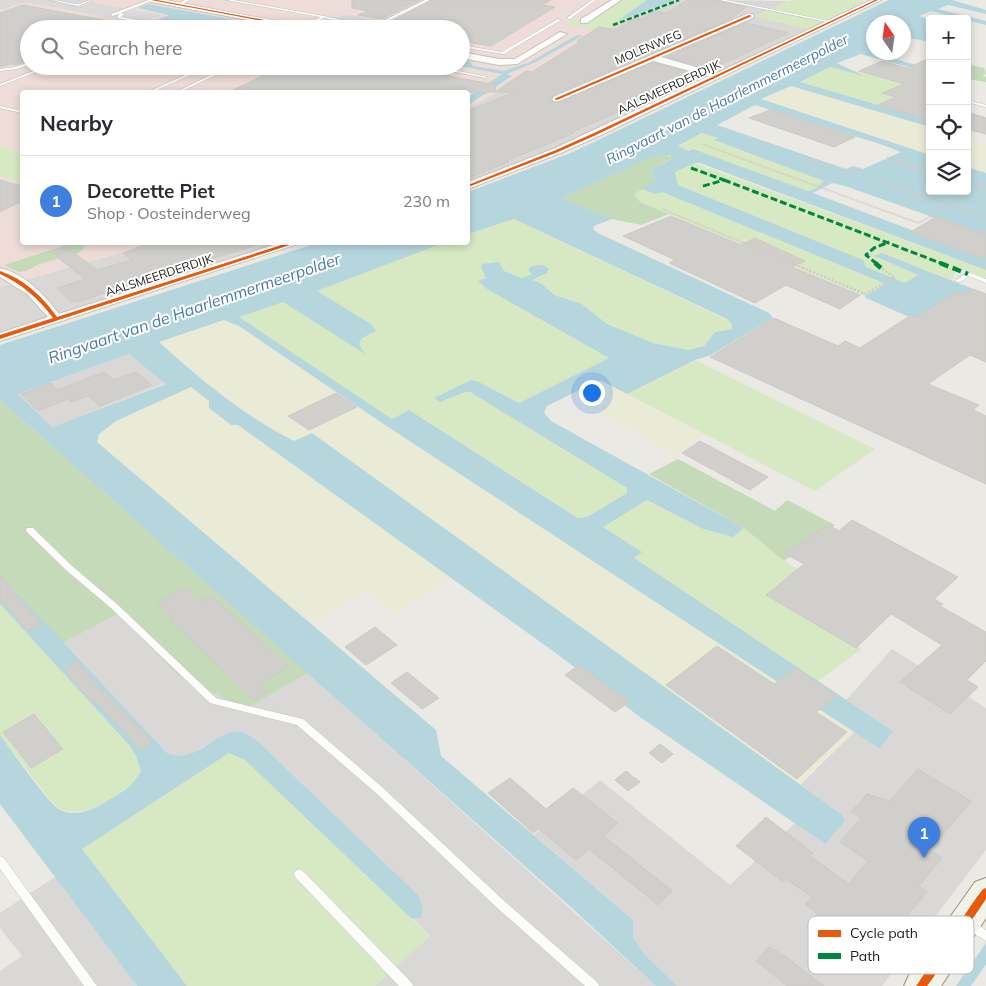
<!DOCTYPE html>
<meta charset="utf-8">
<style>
:root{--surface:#fff;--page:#f2f2f3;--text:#2b2b33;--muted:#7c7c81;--line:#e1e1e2;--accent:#2563eb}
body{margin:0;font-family:Mulish,sans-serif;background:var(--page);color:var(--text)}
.controls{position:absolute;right:15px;top:15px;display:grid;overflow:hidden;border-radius:5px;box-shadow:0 2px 8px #0003}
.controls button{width:45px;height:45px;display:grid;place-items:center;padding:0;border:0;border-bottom:1px solid var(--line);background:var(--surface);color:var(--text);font:25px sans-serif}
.compass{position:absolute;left:866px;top:15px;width:45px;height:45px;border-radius:50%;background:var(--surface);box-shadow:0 2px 8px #0003;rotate:347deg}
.you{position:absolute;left:591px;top:392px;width:18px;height:18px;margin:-12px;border:4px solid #fff;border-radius:50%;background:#1a73e8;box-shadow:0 0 0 8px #1a73e833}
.badge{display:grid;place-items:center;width:32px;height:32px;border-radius:50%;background:var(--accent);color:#fff;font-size:16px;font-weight:700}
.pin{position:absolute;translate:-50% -41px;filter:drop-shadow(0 1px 2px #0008)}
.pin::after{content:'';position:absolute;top:26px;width:18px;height:15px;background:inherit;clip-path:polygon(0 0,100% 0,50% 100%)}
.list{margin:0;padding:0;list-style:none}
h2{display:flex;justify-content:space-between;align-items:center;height:65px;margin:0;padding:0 20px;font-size:21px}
h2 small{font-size:16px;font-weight:400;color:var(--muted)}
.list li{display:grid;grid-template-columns:32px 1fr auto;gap:15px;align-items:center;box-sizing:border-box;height:90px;padding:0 20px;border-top:1px solid var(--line)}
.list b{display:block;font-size:19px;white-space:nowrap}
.list p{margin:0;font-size:16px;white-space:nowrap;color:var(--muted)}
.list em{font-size:16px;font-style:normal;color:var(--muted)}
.icon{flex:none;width:28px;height:28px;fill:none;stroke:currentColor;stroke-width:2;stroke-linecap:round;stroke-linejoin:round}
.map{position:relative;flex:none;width:986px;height:986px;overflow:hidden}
.search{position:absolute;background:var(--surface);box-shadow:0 2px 8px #0003;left:20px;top:20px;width:450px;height:55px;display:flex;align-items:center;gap:12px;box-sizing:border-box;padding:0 18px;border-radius:28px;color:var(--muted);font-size:19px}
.panel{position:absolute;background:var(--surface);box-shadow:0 2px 8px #0003;left:20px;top:90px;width:450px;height:155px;border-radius:5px}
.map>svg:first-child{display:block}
.residential{fill:#d9d8d6}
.commercial{fill:#eddcd8;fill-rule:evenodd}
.farmland{fill:#eaebd7}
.grass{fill:#d6e9c2}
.forest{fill:#c4dab9}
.parking{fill:#dbdad8}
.water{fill:#b6d6de;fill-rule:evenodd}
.building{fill:#d1cfcb;stroke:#cdcac5}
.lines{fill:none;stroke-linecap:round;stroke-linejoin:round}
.lane-casing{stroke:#c3c2c0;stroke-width:1}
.street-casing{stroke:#c3c2c0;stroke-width:2}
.secondary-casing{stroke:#91947d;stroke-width:2}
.path-far1{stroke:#d6c7c3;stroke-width:2;stroke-dasharray:1 1;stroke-linecap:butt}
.path{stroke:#d6c7c3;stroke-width:2.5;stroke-dasharray:2 2;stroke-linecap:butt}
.lane{fill:#fcfcfb;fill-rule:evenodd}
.street{fill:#fcfcfb;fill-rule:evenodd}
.secondary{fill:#f2f2e9;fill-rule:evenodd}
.quiet-far2{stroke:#00873e;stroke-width:2.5;stroke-dasharray:5 2.5;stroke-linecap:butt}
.quiet-far1{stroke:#00873e;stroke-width:3;stroke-dasharray:7 3;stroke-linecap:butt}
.quiet{stroke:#00873e;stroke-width:4.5;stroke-dasharray:9 4.5;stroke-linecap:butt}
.cycleway-casing{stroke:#fff;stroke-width:3}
.cycleway{fill:#e8590c;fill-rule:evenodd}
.labels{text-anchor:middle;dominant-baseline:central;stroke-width:4;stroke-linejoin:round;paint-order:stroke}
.far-street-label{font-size:12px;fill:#1c1c1c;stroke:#fff}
.far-water-label{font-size:14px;font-style:italic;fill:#4878ac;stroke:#fff}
.water-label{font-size:16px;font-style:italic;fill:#4878ac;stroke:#fff}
.key{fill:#fff;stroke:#bbb;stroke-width:1}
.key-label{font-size:14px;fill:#1c1c1c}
</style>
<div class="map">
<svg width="986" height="986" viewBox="0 0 986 986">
<rect width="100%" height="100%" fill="#eae9e4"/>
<!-- residential -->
<g class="residential">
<path d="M678,0l111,1 -34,15 52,13 -60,33 -237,105 -42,14v-79l162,-84z"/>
<path d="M156,243h125l-281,90v-46z"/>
<path d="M129,354l37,29 -114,44 -34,-33z"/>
<path d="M118,614l128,95 62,-36 348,313h-281l55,-50 -16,-17 7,-1 -197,-183 -35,20 -11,2 -11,-4 -104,-110z"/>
<path d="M892,649l94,59v142l-104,136h-205l-32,-31 -12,-17v-18l-99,-85 66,-55 130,105 65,-62 30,21 16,-30 -41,-29 54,-53 26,17 13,-18 -47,-31z"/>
<path d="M55,877l82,109h-137v-15l22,-15 -22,-28v-15z"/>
</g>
<!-- commercial -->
<path class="commercial" d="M0,0h661l-193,109v-17h-446v150l134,1 -156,44zM29,29h432v37h-432z"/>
<!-- farmland -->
<g class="farmland">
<path d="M791,86l139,41v28l-169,-56z"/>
<path d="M967,138l19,6v29l-19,-6z"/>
<path d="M224,320l15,6 143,97 472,309 -54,53 -488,-352 -18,8 -25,-13 -77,-56 -34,-30z"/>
<path d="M597,381h5l102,54 -29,20 -107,-60z"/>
<path d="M191,386l18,15v7l22,17 7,-1 214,154 -57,37 -26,-24 -60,32 -212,-181 2,-8 17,-13z"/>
</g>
<!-- grass -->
<g class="grass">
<path d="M624,0h54l-48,18 -25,13 -40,-7 7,-5 17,3z"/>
<path d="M791,0h70l4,1 -58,28 -52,-13z"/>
<path d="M830,67l31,8 -9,-5 78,22 -50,13 -80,-23z"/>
<path d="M702,133l18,5 -5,3 110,40 -8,7 -9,3 -130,-44z"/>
<path d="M0,147l22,6v29l-22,-6z"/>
<path d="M695,163l291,107v8l-29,-11 -5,13 -70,-27 -7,4 44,18 -14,8 -40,-16 -3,-7 -184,-75 -3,-13z"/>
<path d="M642,188l20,4 225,92 -22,12 -225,-94 -7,-8z"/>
<path d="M514,219l213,101 5,5v4l-17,3 -11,14 -16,4 -35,-7 -46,-19 -25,-20 -28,-9 -12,-11 -11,-4 18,-11 -6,-3h-11v8l-10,4 -18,-7 -23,-3 5,10 -8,3 9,8 122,69 -90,45 -42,-22 -36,21 24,-10h5l157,96v5l-40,24 -8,1 -170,-108 -17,9 -153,-102 44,-16 81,52 -5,-9 3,-6 14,-7 -5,-7 -55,-33 122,-46 30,-3v-8z"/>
<path d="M695,360l180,89 -60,42 -188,-97z"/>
<path d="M647,500l56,29 30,8 11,-9 40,33 24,14 -32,23 85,51 -44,33 -184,-124 8,-7 -39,-24z"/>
<path d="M0,604l130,142 6,10 5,15 -9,15 -38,23 -19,3 -15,-2 -12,-13 -48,-62z"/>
<path d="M229,753l16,7 185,176 -55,50h-188l-106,-137z"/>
</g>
<!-- forest -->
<g class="forest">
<path d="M967,64l17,4 2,6 -4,1 4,2v5l-19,-3z"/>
<path d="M666,154l7,4 -21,11 -2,2 6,9 -2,2 -20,12 6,8 29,12 -28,11 -29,-6 -52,-21 97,-43z"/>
<path d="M73,243l11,2 1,2 -7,6 -39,11 -13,7 -7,1 -15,-7z"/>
<path d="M0,400l308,273 -62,36 -68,-34 -60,-61 -55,29 -63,-68z"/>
<path d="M678,459l97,52 12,-11 48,25 -51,36 -40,-33 -95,-54z"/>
</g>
<!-- parking -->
<g class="parking">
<path d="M0,0h79l82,15 -34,14h-12l17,-7 -107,-20 -25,8z"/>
<path d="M345,15l33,5 -16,9 -39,-6 11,-6 5,1z"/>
</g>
<!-- water -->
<g class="water">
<path d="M647,0h28l-58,21z"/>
<path d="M889,0h63l34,10v4l-38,-9 -10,4 48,12v4l-55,-14 -12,5 11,4v22l-26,-5v-15h-30v30l19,1 -2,3 4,3 35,10v4l-69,-19 -24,9 27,13 -34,-9 -30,15 130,38v7l-139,-41 -30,13 169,56v36h37v-24l19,6v63l-141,-50 -13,-3 -19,10 173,65v12l-286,-107h-5l-20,9 3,13 185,75 3,7 39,16 13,-8 -44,-19 8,-3 104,41v9l-28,-10 -42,27 -50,-22 -1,-2 21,-12 -224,-92 -7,2 -12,-5 -1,-1 14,-8 -6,-9 2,-2 20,-10 -2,-4h-13l-96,43 51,21 -18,7 -1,3 5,4 171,80 4,5 -62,37 -16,5 -68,34 -25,-13h-5l-50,25 -3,7 7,8 193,107 -11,9 -30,-8 -56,-29 -44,27 39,25 -8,6 259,173 -13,18 -498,-326 -143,-97 -15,-6 -65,22c41,37 85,74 135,99l18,-8 529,381 4,7 -20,23 -185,-127 -83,-63 -319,-229h-7l-22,-17v-7l-18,-14 -75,34 -17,13 -2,8 339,288 5,26 192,164v18l12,17 32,31h-21l-83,-77 -573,-509v-55l317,-102h137l-16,2 -121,46 54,33 5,7 -14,7 -3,6 6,10 -82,-52 -44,15 153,102 17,-9 169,108 9,-1 40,-24v-5l-157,-96h-5l-25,10 -6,-4 37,-18 6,1 42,22 90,-45 -122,-69 -9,-8 8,-3 -5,-10 1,-4 17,-2 5,9 18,7 10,-4 -4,-4 4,-4 11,-1 6,4 -2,4 -15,7 10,4 12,11 28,9 25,20 46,19 35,7 16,-4 11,-14 17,-3v-4l-5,-6 -213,-100 -46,15v-42l105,-40zM755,105l128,40 18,7 -38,17 -10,-3 -7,3 -129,-44zM702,133l17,5 -5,2 110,41 -7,7 -9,3 -115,-42 -4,2 -11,-5zM129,354l37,30 -114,43 -34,-33z"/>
<path d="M148,4l116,21 9,3 -59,1 -44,-6 -18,1 -19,5 36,-14 -31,-7z"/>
<path d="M577,35l5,1 -46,26 -29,12 5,2 -44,29v-8l34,-23 -42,-8 1,-5 9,1 3,4 31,5 26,-9z"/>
<path d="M0,575l167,178c32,12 48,-25 74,-21 4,0 10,5 14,7l164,157 4,13 -2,9 -9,1 -167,-159 -16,-7 -147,96 105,137h-50l-137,-182v-69c10,13 49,70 60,75 14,7 33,0 44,-7 19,-12 26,-13 37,-32l-5,-15 -6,-10 -130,-142z"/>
<path d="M986,943v21l-15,22h-15z"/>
</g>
<!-- building -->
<g class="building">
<path d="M352,0h69l-39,19 -24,-4 10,-4 -16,-3z"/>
<path d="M432,0h119l-9,5 13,2 -64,39 -30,-5v-12h-84z"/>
<path d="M687,0h30l29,7 -15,12 -179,76 -1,6 9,2 93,-40 45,12 -65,32 -2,-1 -59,26 2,1 -68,28 3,1 -41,16v-67l47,-19h-286l54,-26h113l100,19 -1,7 31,-21 6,1 49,-31h-4l22,-14 18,3 18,-12 7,1 12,-8 14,2z"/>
<path d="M23,5l86,16 -1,8h-79v31l-13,5 -5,-1 -11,3v-54z"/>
<path d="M746,23l43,10 -78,36 -44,-12z"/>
<path d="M930,58v62l-52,-15 18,-8 -14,-4 22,-9 -45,-13 23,-10 25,7z"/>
<path d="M770,110l85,27 -21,10 -85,-29z"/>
<path d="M967,112l19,6v16l-19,-5z"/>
<path d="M0,180l22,6v15l-22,11z"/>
<path d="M671,216l70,29 14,-7 50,23 -13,6 68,28 -20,14 -54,-24 -31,18 -86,-40 6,-3 -52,-24z"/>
<path d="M936,217l50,18v24l-76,-27z"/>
<path d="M153,242h103v3l-176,56 -9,1 -14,-14 28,-9 -29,-23 8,-11 33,25 35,-10 -9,-7z"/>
<path d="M973,289l13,5v68l-16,-7 -42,29 51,21 -6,5 13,6v68l-276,-127 64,-39 64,28 7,-5 15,7 51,-33 5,2 40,-25 8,2z"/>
<path d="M104,372l10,8 22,-8 16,13 -52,21 -12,-10 -17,6 -3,-3 -30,12 -17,-17 30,-11 8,8 -1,-1z"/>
<path d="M336,393l21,14 -48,23 -21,-14z"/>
<path d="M700,441l68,36 -18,13 -68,-37z"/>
<path d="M852,520l106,57 -24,22 9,5 -3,2 46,26v29l-19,19 11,7 -28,27 -50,-32 42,-37 -51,-31 -35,34 -90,-53 38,-31 -20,-11 45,-28 10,6z"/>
<path d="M0,575l41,49 -14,7 -27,-32z"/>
<path d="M185,588l15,14 11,-6 78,70 -30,19 8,7 -13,8 -85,-81 3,-2 -15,-14z"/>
<path d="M375,627l22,18 -31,20 -21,-18z"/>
<path d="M717,646l57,38 22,-16 41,28 -21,16 31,20 -50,47 -131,-94z"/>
<path d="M76,661l27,31 1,-1 49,51 -12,8 -46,-49 -2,2 -28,-32z"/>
<path d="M579,665l50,37 -14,10 -50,-37z"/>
<path d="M407,672l32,26 -17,11 -31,-26z"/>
<path d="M34,714l29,35 -32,19 -28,-36z"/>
<path d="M660,744l13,10 -11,9 -13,-10z"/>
<path d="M918,769l53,32 -41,49 12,8 -23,28 8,6 -28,33 1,1 -35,40 -29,-22 -4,5 -13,-11 11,-13 -25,-21 7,-7 -26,-18 -3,3 -47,-36 30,-29 47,36 -3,3 39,28 19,-23 -28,-19 21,-24 -10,-6 16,-18 23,7z"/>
<path d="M626,771l14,11 -12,9 -13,-11z"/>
<path d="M510,778l36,31 27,-21 45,35 -14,13 68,55 -14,14 -69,-56 -13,11 -37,-31 -6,4 -45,-40z"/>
<path d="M769,947l16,9 39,30h-37l-31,-25z"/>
</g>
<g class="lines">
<!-- lane casing -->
<g class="lane-casing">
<g id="lane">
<path d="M50,0c9,0 17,3 26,4 6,0 11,-4 17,-4l-15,6z"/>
<path d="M149,0h5l-33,13 3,1 -3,3 17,3v2l-16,7h-6l17,-8 -16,-3 2,-4 -7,2 -1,-2z"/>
<path d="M185,0h5l-11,6 -3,-1z"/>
<path d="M226,0h8l90,16 40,9 -2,1 -38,-8 -20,10 -1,-2 17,-9z"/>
<path d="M425,0h5l-58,29h-5z"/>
<path d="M592,0h4l-26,19h-2v-2z"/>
<path d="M719,0h7l108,22 -2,1z"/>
<path d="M558,19l3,1 -57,34 -43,-7v-2l41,7z"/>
<path d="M158,28h33l2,1h-37z"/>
<path d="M29,62v3l-12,4 -17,2v-2l16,-2z"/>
<path d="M46,66h6l-52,20v-2z"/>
<path d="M205,66h6l-59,26h-4z"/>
<path d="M229,66h6l-55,26h-4z"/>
<path d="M424,66h10l54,11 -2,1z"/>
<path d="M967,100l19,5v2l-19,-5z"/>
<path d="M0,106l22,5v2l-22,-5z"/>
<path d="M968,272l18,7v4l-17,-7 -9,6h-4v-2z"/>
<path d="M27,528h6l39,38 46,39 98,93 87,21 79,68 119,111 96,84 2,4h-14l-92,-82 -117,-111 -79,-68 -87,-22 -98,-94 -46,-39 -39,-38 -1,-2z"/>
<path d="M0,856l4,2 93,128h-13l-84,-117z"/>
<path d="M299,869l4,2 108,111 2,4h-14l-104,-109 -1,-3 1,-3z"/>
<path d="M971,920l15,10v11l-19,-12 -1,-4 1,-4z"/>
</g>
</g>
<!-- street casing -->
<g class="street-casing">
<g id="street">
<path d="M148,0h17l151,29h-19l-145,-27z"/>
<path d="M612,0h9l-34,23h-6v-4z"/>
<path d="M871,0h10l-282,136 -38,17 -93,36v-7l85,-33 156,-73 -56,-15 -94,40h-6v-4l194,-83h6v4l-92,39 56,16z"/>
<path d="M560,32l7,2 -50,30 -18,1 -38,-7v-6l38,7h16z"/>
<path d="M283,242h20l-303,99v-8l48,-16 -21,-23 -27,-17v-9c25,6 44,26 59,46z"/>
</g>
</g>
<!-- secondary casing -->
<g class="secondary-casing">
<path id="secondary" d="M986,878v40l-45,68h-37l5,-11 66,-93z"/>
</g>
<!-- path-far1 -->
<g class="path-far1">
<path d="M702,144l216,79 14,-7 54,18"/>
<path d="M887,157l13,5 -11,5"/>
<path d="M802,161l9,-4"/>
<path d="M900,162l15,5 -9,4"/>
<path d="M813,165l9,-4"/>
<path d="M915,167l15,5"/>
<path d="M916,167l9,-5"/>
<path d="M825,169l9,-4"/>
<path d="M837,173l9,-5"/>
<path d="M845,175l16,-7"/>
<path d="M928,179l2,-1"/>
<path d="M967,184l6,2 10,-5"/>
<path d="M873,186l10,-5 12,5"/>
<path d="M967,189l6,-3 12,4 -9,5"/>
<path d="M886,191l9,-5 25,8"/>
<path d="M911,199l9,-5 26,9"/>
<path d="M662,209l132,55"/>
<path d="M937,209l9,-6 27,9"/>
<path d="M964,218l9,-6 13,5"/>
</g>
<!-- path -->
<path class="path" d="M791,263l74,31 30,-16 -14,-10"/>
<!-- lane -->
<use href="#lane" class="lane"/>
<!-- street -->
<use href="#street" class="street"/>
<!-- secondary -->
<use href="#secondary" class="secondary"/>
<!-- quiet-far2 -->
<path class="quiet-far2" d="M613,25l66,-25"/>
<!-- quiet-far1 -->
<g class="quiet-far1">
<path d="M691,168l33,12 -24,7"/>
<path d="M724,180l219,84"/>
<path d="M877,264l-11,-9 8,-7 15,-6"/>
</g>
<!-- quiet -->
<g class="quiet">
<path d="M875,263l6,5"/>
<path d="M940,263l28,11"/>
</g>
<!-- cycleway casing -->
<g class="cycleway-casing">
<g id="cycleway">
<path d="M151,0h6l156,29h-8z"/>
<path d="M875,0h3l-282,135 -38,17 -90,35v-2l88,-35 38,-17z"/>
<path d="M749,15l3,1 -195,84 -3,-1z"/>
<path d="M291,242h8l-299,97v-4l53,-17c-14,-19 -31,-34 -53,-44v-3c24,8 42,25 57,46z"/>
<path d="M986,888v11l-53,79 -6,8h-11l58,-85 9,-12z"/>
</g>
</g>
<!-- cycleway -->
<use href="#cycleway" class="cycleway"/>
</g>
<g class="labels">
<!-- far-street labels -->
<g class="far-street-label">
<text transform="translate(648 47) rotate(-23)">MOLENWEG</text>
<text transform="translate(669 87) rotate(-25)">AALSMEERDERDIJK</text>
<text transform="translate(159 275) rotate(-18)">AALSMEERDERDIJK</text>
</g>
<!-- far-water labels -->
<g class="far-water-label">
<text transform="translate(727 99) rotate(-27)">Ringvaart van de Haarlemmermeerpolder</text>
</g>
<!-- water labels -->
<g class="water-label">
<text transform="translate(194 308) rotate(-19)">Ringvaart van de Haarlemmermeerpolder</text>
</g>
</g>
<!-- legend -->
<rect x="808" y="916" width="166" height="58" rx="8" class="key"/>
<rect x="818" y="930" width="23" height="7" fill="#e8590c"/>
<rect x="818" y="953" width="23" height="6" fill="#00873e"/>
<g class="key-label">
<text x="850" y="938">Cycle path</text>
<text x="850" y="961">Path</text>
</g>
</svg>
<div class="controls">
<button>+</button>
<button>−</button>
<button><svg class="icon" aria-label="locate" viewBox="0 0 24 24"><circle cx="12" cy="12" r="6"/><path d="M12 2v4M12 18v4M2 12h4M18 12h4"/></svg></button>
<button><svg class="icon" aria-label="layers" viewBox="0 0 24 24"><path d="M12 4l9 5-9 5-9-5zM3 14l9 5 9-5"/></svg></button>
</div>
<svg class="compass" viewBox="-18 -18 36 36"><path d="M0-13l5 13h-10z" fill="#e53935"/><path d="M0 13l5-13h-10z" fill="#7c7c81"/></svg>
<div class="you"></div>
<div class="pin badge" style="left:924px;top:858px;background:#3f7fe0">1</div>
<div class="search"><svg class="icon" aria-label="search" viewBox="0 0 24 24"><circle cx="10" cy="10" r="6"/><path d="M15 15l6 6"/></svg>Search here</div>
<section class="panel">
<h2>Nearby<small></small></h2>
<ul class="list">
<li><span class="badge" style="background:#3f7fe0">1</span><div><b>Decorette Piet</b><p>Shop · Oosteinderweg</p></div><em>230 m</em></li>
</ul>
</section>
</div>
